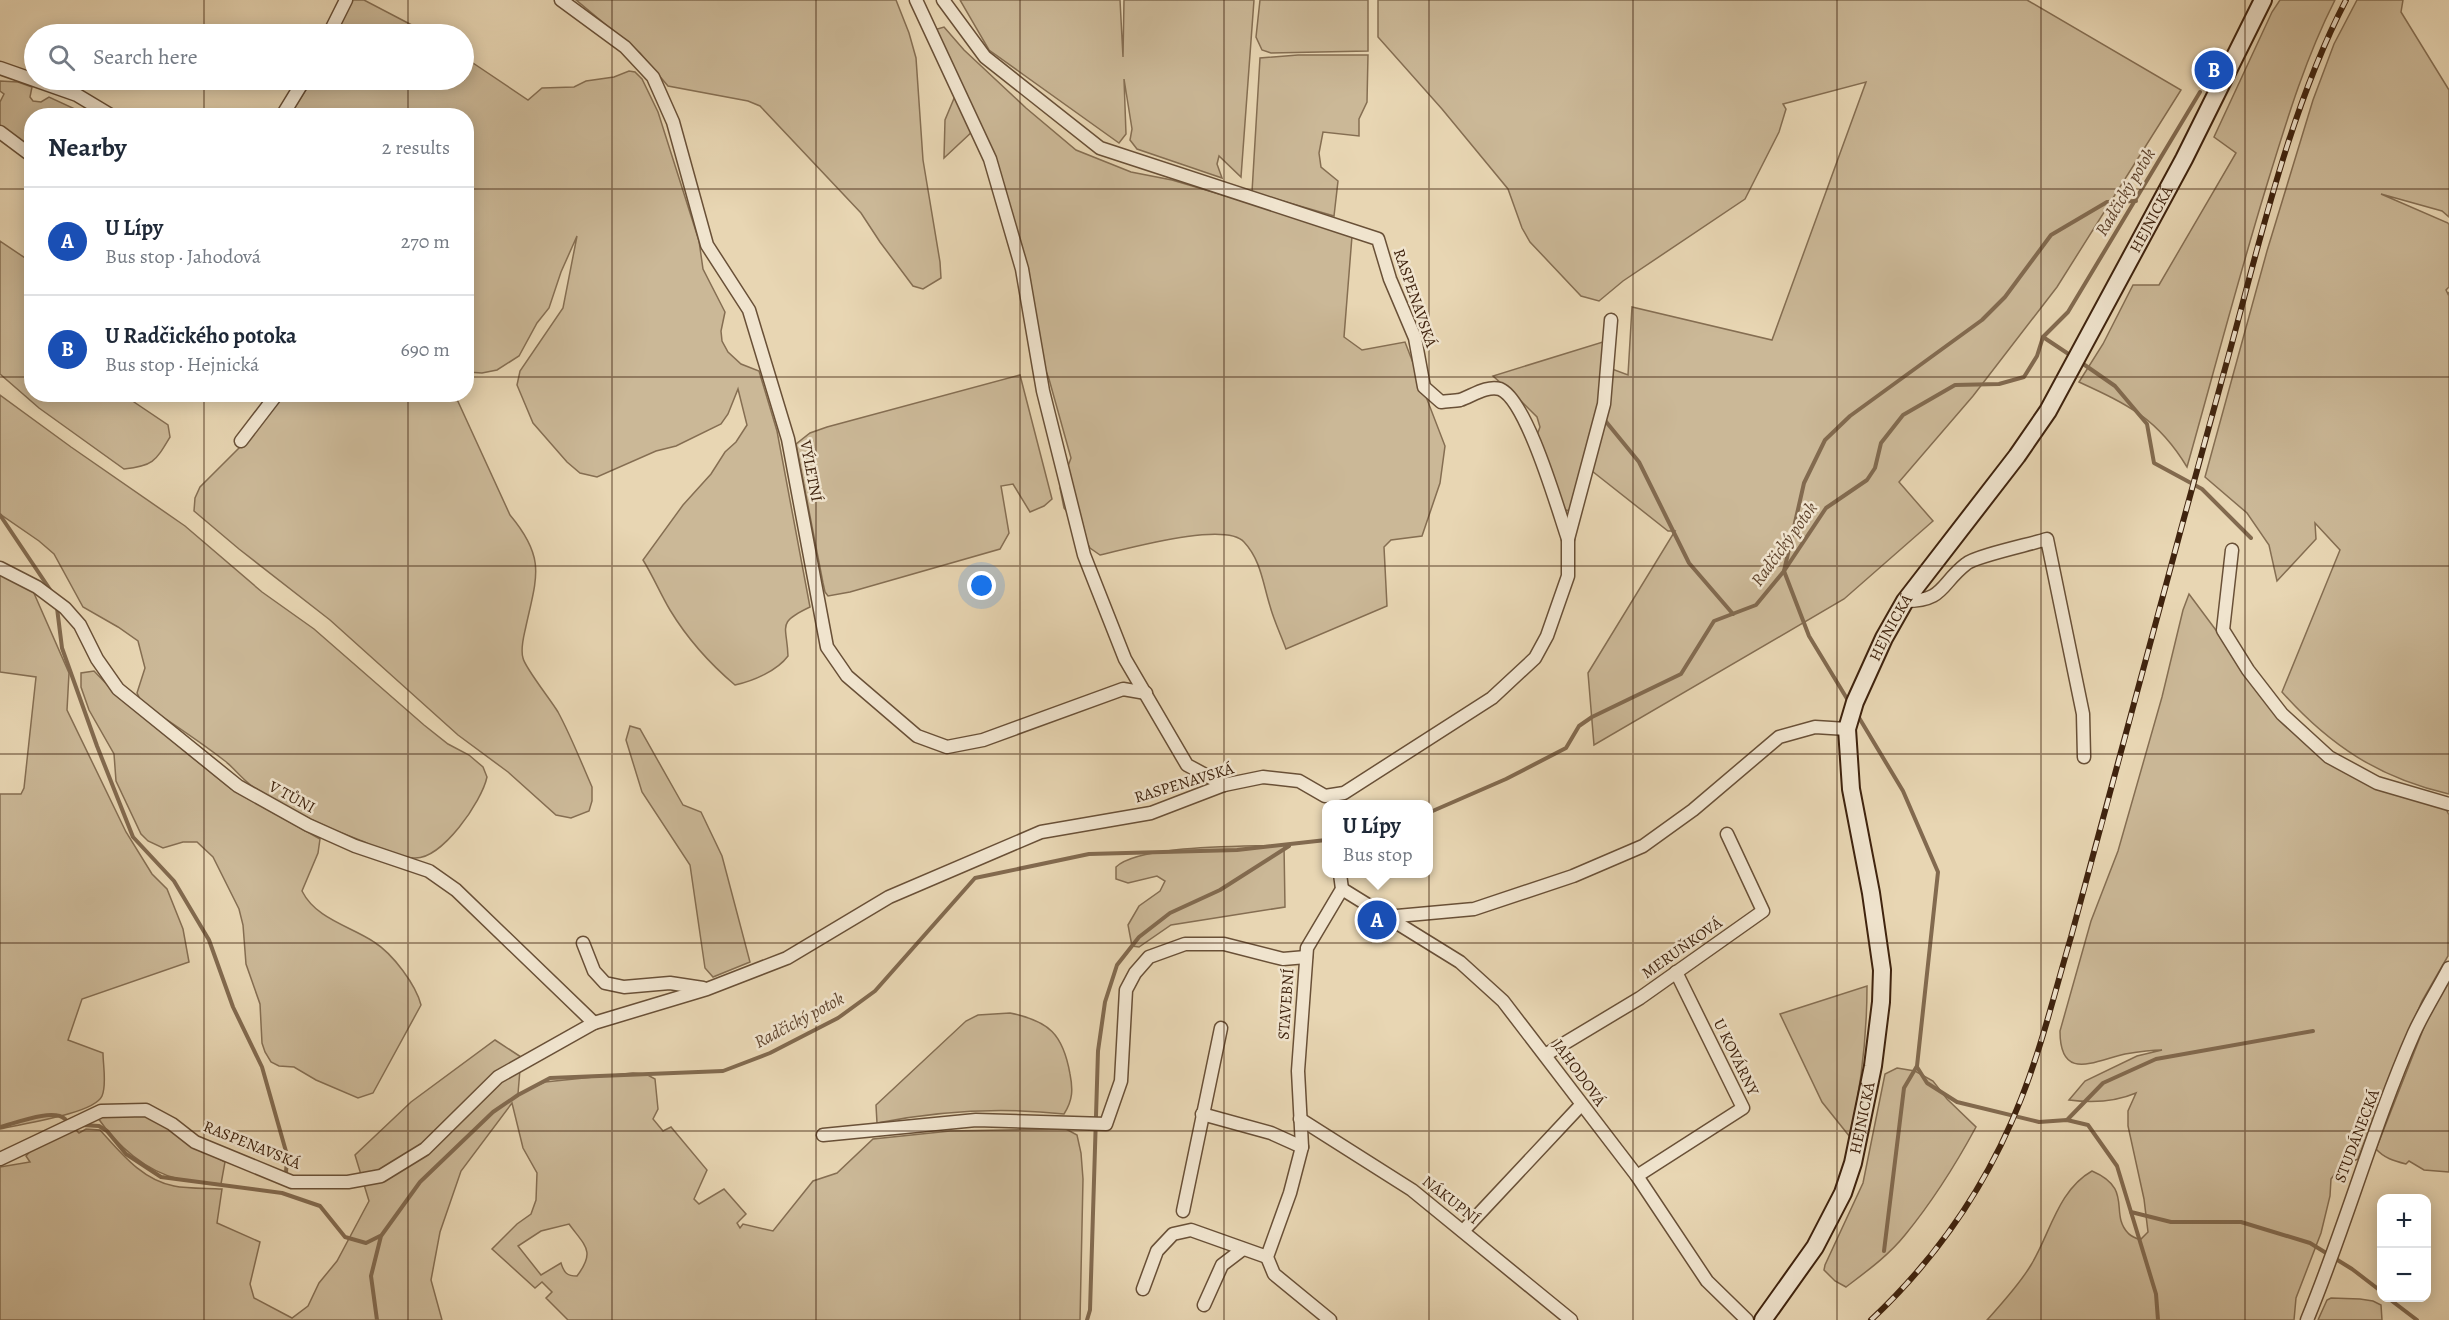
<!DOCTYPE html>
<meta charset="utf-8">
<style>
:root{--surface:#fff;--page:#f2f2f3;--text:#1f2937;--muted:#747a83;--line:#e0e1e3;--accent:#8f2418}
body{margin:0;font-family:Alegreya,serif;background:var(--page);color:var(--text)}
.controls{position:absolute;right:18px;bottom:18px;display:grid;overflow:hidden;border-radius:12px;box-shadow:0 3px 15px #0003}
.controls button{width:54px;height:54px;display:grid;place-items:center;padding:0;border:0;border-bottom:2px solid var(--line);background:var(--surface);color:var(--text);font:30px sans-serif}
.you{position:absolute;left:982px;top:586px;width:21px;height:21px;margin:-15px;border:4px solid #fff;border-radius:50%;background:#1a73e8;box-shadow:0 0 0 9px #1a73e833}
.badge{display:grid;place-items:center;width:39px;height:39px;border-radius:50%;background:var(--accent);color:#fff;font-size:20px;font-weight:700}
.pin{position:absolute;translate:-50% -50%;border:3px solid #fff;box-shadow:0 2px 6px #0006}
.popup{position:absolute;left:1322px;top:800px;width:111px;height:78px;box-sizing:border-box;display:grid;place-content:center;border-radius:12px;background:var(--surface);filter:drop-shadow(0 2px 4px #0005);font-size:20px;white-space:nowrap;color:var(--muted)}
.popup b{font-size:22px;color:var(--text)}
.popup::after{content:'';position:absolute;left:50%;top:100%;margin-left:-12px;border:12px solid transparent;border-top-color:var(--surface)}
.list{margin:0;padding:0;list-style:none}
h2{display:flex;justify-content:space-between;align-items:center;height:78px;margin:0;padding:0 24px;font-size:26px}
h2 small{font-size:20px;font-weight:400;color:var(--muted)}
.list li{display:grid;grid-template-columns:39px 1fr auto;gap:18px;align-items:center;box-sizing:border-box;height:108px;padding:0 24px;border-top:2px solid var(--line)}
.list b{display:block;font-size:22px;white-space:nowrap}
.list p{margin:0;font-size:20px;white-space:nowrap;color:var(--muted)}
.list em{font-size:20px;font-style:normal;color:var(--muted)}
.icon{flex:none;width:33px;height:33px;fill:none;stroke:currentColor;stroke-width:2;stroke-linecap:round;stroke-linejoin:round}
.map{position:relative;flex:none;width:2449px;height:1320px;overflow:hidden}
.search{position:absolute;background:var(--surface);box-shadow:0 3px 15px #0003;left:24px;top:24px;width:450px;height:66px;display:flex;align-items:center;gap:15px;box-sizing:border-box;padding:0 21px;border-radius:33px;color:var(--muted);font-size:22px}
.panel{position:absolute;background:var(--surface);box-shadow:0 3px 15px #0003;left:24px;top:108px;width:450px;height:294px;border-radius:24px}
.map>svg:first-child{display:block}
.green{fill:#cbb897;stroke:#856e52;stroke-width:1.5;fill-rule:evenodd}
.lines{fill:none;stroke-linecap:round;stroke-linejoin:round}
.stream{stroke:#826a4f;stroke-width:4}
.minor-casing{stroke:#695037;stroke-width:15}
.secondary-casing{stroke:#3f230e;stroke-width:20}
.minor{stroke:#f0e4ce;stroke-width:12}
.secondary{stroke:#f0e4ce;stroke-width:16}
.rail-casing{stroke:#3f230e;stroke-width:6}
.rail{stroke:#f0e4ce;stroke-width:4;stroke-dasharray:11;stroke-linecap:butt}
.grid{fill:none;stroke:#3f230e;stroke-width:1.5;stroke-opacity:0.55}
.labels{text-anchor:middle;dominant-baseline:central;stroke-width:5;stroke-linejoin:round;paint-order:stroke}
.street-label{font-size:16px;fill:#3f230e;stroke:#f0e4ce}
.water-label{font-size:18px;font-style:italic;fill:#61462f;stroke:#f0e4ce}
</style>
<div class="map">
<svg width="2449" height="1320" viewBox="0 0 2449 1320">
<rect width="100%" height="100%" fill="#e8d6b3"/>
<filter id="stains"><feTurbulence type="fractalNoise" baseFrequency=".00333" numOctaves="4"/><feColorMatrix values="0 0 0 0 .2 0 0 0 0 .09 0 0 0 0 .02 0 0 0 .5 -.17"/></filter>
<radialGradient id="worn" r=".72"><stop offset=".6" stop-color="#630" stop-opacity="0"/><stop offset="1" stop-color="#630" stop-opacity=".3"/></radialGradient>
<!-- green -->
<g class="green">
<path d="M351,0h13l65,34h-94z"/>
<path d="M576,0h320l13,33 7,25 7,102 17,102 1,16 -18,11 -10,-3 -33,-44 -19,-29 -101,-107 -12,-5 -80,-15 -28,-33z"/>
<path d="M960,0h160l3,57 1,-57h130l-13,177 -22,-21 -2,8 5,14 -85,-29 -7,-9 2,-11 -8,-50 2,55 -7,9 -130,-93z"/>
<path d="M1260,0h108v51l-97,2 -9,-3 -6,-13z"/>
<path d="M1378,0h649l154,90 -124,197 -84,109 -74,86 34,39 -89,78 -250,146 -6,-72 87,-142h-7l-76,-60 20,-102 16,6 4,-68 140,33 94,-258 -83,22 3,5 -7,23 -34,67 -122,82 -24,20 -18,-5 -51,-54 -8,-14 -14,-39 -66,-80 -64,-72z"/>
<path d="M2280,0h55c-31,61 -50,126 -70,191 -28,92 -52,184 -78,276 -29,-48 -58,-62 -108,-85l24,-38 30,-59h26l77,-132 -22,-16 58,-125z"/>
<path d="M2357,0h46l-2,12 48,78v127l-7,-6 -61,-17 67,29 1,2v62l-3,3 2,4 1,-2v502c-70,-16 -120,-49 -167,-102l58,-142 -25,-27 1,16 -39,42 -8,-36 -22,-32 -42,-36 62,-226 46,-151 21,-56z"/>
<path d="M944,27l20,23 62,58 50,42 55,22 41,8 61,18 119,38 -8,101 18,13 43,-8 40,104 -5,37 -18,53 -31,4 -7,7 3,59 -101,43c-5,-14 -12,-28 -16,-43 -7,-22 -9,-46 -26,-64 -19,-21 -117,7 -144,13l-10,-7 -13,-24 -13,-16 -4,-20 11,-30 -22,-79 -18,-46 -34,-161 -23,-42 -30,28 1,-38 10,-24 -21,-66z"/>
<path d="M1298,55h70l-1,47 -8,17v17l-36,-4 -4,21 2,14 17,14 -4,35 -82,-24 8,-134z"/>
<path d="M464,57l64,43 14,-12 32,-1 12,-6 28,-4 15,-6 6,1 7,7 16,33 41,129 4,28 22,43 -4,19 1,10 6,11 13,12 18,7 18,60 33,176c-34,16 -23,18 -22,49 -11,15 -35,25 -53,29 -26,-22 -48,-47 -65,-75 -10,-17 -17,-34 -27,-50l40,-55 28,-31 14,-22 11,-10 11,-17 -9,-36 -10,25 -7,10 -45,22 -20,5 -59,26 -17,-4 -13,-11 -34,-39 -16,-38 3,-14 43,-63 14,-72 -16,36 -12,36 -12,15 -18,33 -22,14 -15,3 -15,-1 -1,-256 -176,-1 22,-35h152z"/>
<path d="M0,81l18,1 14,5 -2,10 3,4 8,1 8,-5 30,14 8,-3 17,7 -72,1 -1,32 -31,-22v-24l4,-8 -4,-3z"/>
<path d="M0,241l31,21 1,132 97,1 5,7 34,23 2,12c-15,25 -17,29 -46,32l-85,-61 -39,-34z"/>
<path d="M1606,341l-8,68 -28,102 -8,-2 -25,-74 3,-8 -3,-10 -15,-15 -29,-26z"/>
<path d="M1020,375l32,124 -8,7 -14,6 -17,-28 -12,2 8,47 -9,16 -150,43 -22,4 -3,-4 -2,-9 -27,-139 14,-11 17,-6z"/>
<path d="M0,395l71,52 114,79 77,66 52,37 110,96 24,19 21,11 14,12 4,10c-5,24 -45,83 -73,81 -18,-1 -36,-10 -52,-17 -38,-14 -76,-33 -110,-55 -10,-7 -18,-18 -27,-25 -27,-21 -55,-39 -83,-58l-5,-10 8,-25 -7,-27 -20,-14 -35,-20 -29,-53 -15,-13 -39,-27z"/>
<path d="M282,395h173l55,120c36,43 27,61 16,111 -2,10 -6,22 -3,32 2,10 28,42 35,54 13,24 23,50 34,75v14l-3,10 -18,7 -15,-3 -48,-43 -50,-37 -128,-115 -91,-71 -45,-38 1,-13 5,-11 47,-47 24,-28z"/>
<path d="M0,572l33,19 36,82 -2,37 59,122 26,42 15,15 16,40 6,33 -107,37 -14,41 35,13c0,12 4,32 -1,43 -8,18 -82,28 -102,33v-335h21l3,-6 12,-111 -36,-5z"/>
<path d="M2189,594l70,94 74,75 113,46 3,6 -1,141 -26,45 -28,66 -36,92 -19,9 -8,11 -1,17 -9,37 -25,65 -2,22h-307c16,-18 32,-35 44,-55 19,-31 27,-75 61,-94 42,18 17,42 36,62 2,3 8,5 12,7l8,-8 -4,-33 -16,-73v-15l8,-18c-21,9 -44,10 -67,7l16,-19 52,-25 25,-6c-12,0 -25,2 -37,4 -31,7 -65,28 -65,-23l31,-110 27,-70 44,-154 21,-87z"/>
<path d="M94,671l26,27 111,91 89,50 -2,14 -16,38c14,28 48,35 72,51 19,12 42,43 47,63l-48,88 -15,5 -42,-18 -22,-13 -15,-1 -8,-4 -6,-10 -3,-9 -2,-39 -14,-40 -3,-39 -4,-16 -26,-52 -16,-15h-14l-20,6 -15,-7 -7,-7 -25,-53 -2,-27 -25,-44 -8,-23v-14z"/>
<path d="M630,726l10,3 43,76 18,7 21,44 28,106 -37,15 -8,-9 -15,-103 -48,-73 -16,-52z"/>
<path d="M1284,845l1,62 -114,18 -32,22 -7,-1 -4,-21 11,-19 21,-15 5,-10 -8,-5 -29,7 -12,-4v-12c24,-23 133,-20 168,-22z"/>
<path d="M2449,976v196l-25,-2 -15,-9 -3,3c-12,-3 -22,-6 -30,-15l54,-137z"/>
<path d="M1867,986c0,51 -6,101 -17,151l-28,-35 -42,-88z"/>
<path d="M1010,1013c39,8 53,21 60,61 3,15 3,26 -6,40 -62,-7 -126,-3 -187,9l-1,-18 90,-84 12,-6z"/>
<path d="M495,1040l26,17 -3,37 27,-12 88,-9 13,1 9,5 3,30 -5,10 10,12 8,-4 36,43 -13,29 5,5 25,-15 22,25 -9,9 3,5 3,-4 30,7 40,-50 24,-8 36,-34 77,-8 116,-2 11,6 4,18 2,26 -3,141h-512l-22,-22 6,-6 -10,-10 -7,6 -43,-39 25,-25 14,-10 5,-14 1,-27 -14,-25 -11,-45 -51,68 -21,61 -9,48 11,40h-442v-153l30,-5 -4,-6 6,-7 41,-22 6,6 7,-4 14,1c21,23 42,50 74,56 15,3 32,2 48,3l-5,34 43,19 -10,42 4,14 38,20 16,-12 11,-23 18,-22 32,-60 -14,-46 56,-53zM569,1224c16,22 27,27 8,52 -10,0 -13,-3 -16,-13l-20,12 -23,-29 23,-15z"/>
<path d="M1897,1068l18,3 18,10 14,18 29,28c-20,37 -44,75 -71,108 -17,21 -38,36 -59,52l-11,-6 -11,-11 1,-5 38,-82 22,-109z"/>
<path d="M104,1115h45l59,38 17,9 -4,22c-14,-1 -28,-2 -42,-5 -32,-7 -63,-34 -81,-61z"/>
<path d="M2331,1298l29,1 13,2 8,4 1,15h-64l9,-20z"/>
</g>
<g class="lines">
<!-- stream -->
<g class="stream">
<path d="M2043,337l30,20"/>
<path d="M2079,361l36,25 32,38 7,39 48,26 49,49"/>
<path d="M1603,418l36,44 50,101 44,51"/>
<path d="M0,515l51,76"/>
<path d="M57,608l5,40 35,98 36,91 41,44 35,59 24,67 29,60 25,88 -1,18"/>
<path d="M1849,702l-40,-66 -25,-65 20,-88 21,-43 25,-24 132,-96 23,-23 46,-62 56,-33 29,-1"/>
<path d="M1858,716l45,75 35,81 -21,194 -13,22 -20,163"/>
<path d="M1428,813l78,-34 60,-31 13,-22 13,-9 89,-43 33,-53 42,-16 28,-34 42,-63 41,-28 8,-12 6,-25 22,-28 52,-30 44,-1 25,-7 13,-21 6,-19 25,-25 132,-220"/>
<path d="M1917,1067l10,16 30,19 82,20 28,-2 21,5 29,41 14,46 40,10h70l69,21 42,26 30,23"/>
<path d="M2067,1120l36,-37 53,-24 157,-28"/>
<path d="M82,1125l17,1 8,5 19,23 35,23 121,16 38,13 25,31 21,6 14,-7"/>
<path d="M0,1127c16,-4 53,-19 65,-8"/>
<path d="M2131,1212l25,82 2,26"/>
<path d="M2388,1298l29,22"/>
<path d="M377,1320l-6,-44 10,-40 39,-54 73,-70 25,-17 32,-17 173,-7 47,-18 68,-35 37,-27 100,-113 114,-24 148,-4 89,-10"/>
<path d="M1087,1320l3,-10 8,-259 7,-49 12,-37 22,-28 31,-24 50,-23 69,-44"/>
</g>
<!-- minor casing -->
<g class="minor-casing">
<g id="minor">
<path d="M561,0l64,47 28,30 20,45 34,123 42,65 39,129 39,208 20,29 70,60 30,11 36,-7 140,-51 23,4"/>
<path d="M916,0l74,159 32,110 21,122 41,164 11,28 30,76 62,106 37,20"/>
<path d="M943,0l42,57 115,91 278,91 12,40 25,59 9,49 17,15c6,-1 13,-1 19,-2 12,-4 27,-15 40,-11 27,11 58,121 68,150"/>
<path d="M329,34l17,-34"/>
<path d="M0,68l77,27 35,21"/>
<path d="M282,116l22,-36"/>
<path d="M0,132l32,24"/>
<path d="M241,441l36,-47"/>
<path d="M2232,550l-9,80 25,40 34,44 47,43 48,26 72,21"/>
<path d="M0,568l37,19 28,21 15,17 17,34 21,30 120,97 70,39 47,21 74,25 27,19 138,133"/>
<path d="M1905,601c40,0 35,-17 61,-37 9,-8 66,-20 81,-25l36,175 1,43"/>
<path d="M1342,889l118,73 43,39 134,175 70,105 40,39"/>
<path d="M1386,917l88,-8 99,-33 70,-30 50,-36 86,-73 36,-10 32,2"/>
<path d="M583,943l11,28 11,12 19,4 46,-4 33,5"/>
<path d="M1545,1055l95,-57 123,-87 -36,-77"/>
<path d="M1202,1114l69,19 31,14"/>
<path d="M1300,1119l112,71 159,130"/>
<path d="M823,1135l153,-15 130,4 15,-43 5,-91 9,-17 14,-16 36,-13h39l59,15 23,-2"/>
<path d="M0,1159l101,-48 45,-1 26,14 23,18 97,40h56l33,-6 44,-27 73,-72 96,-54 113,-34 80,-31 102,-61 152,-65 110,-19 73,-28 39,-8 36,4 26,15 19,-3 148,-95 43,-40 12,-22 21,-60v-37l36,-135 7,-84"/>
<path d="M1637,1176l106,-68 -67,-136"/>
<path d="M1183,1211l38,-183"/>
<path d="M1463,1231l118,-126"/>
<path d="M1143,1289l14,-38 16,-17 18,-4 76,27"/>
<path d="M1204,1305l18,-40 21,-16"/>
<path d="M1330,1320l-56,-46 -7,-17 23,-64 12,-46 -4,-76 9,-123 35,-59 -2,-15"/>
<path d="M2307,1320c39,-94 66,-194 107,-287 10,-22 24,-44 35,-65"/>
</g>
</g>
<!-- secondary casing -->
<g class="secondary-casing">
<g id="secondary">
<path id="s1" d="M1763,1320l52,-73 28,-54 10,-30 20,-97 8,-64 1,-32 -11,-77 -20,-104 -4,-60 8,-27 29,-64 21,-37 112,-145 31,-45 136,-252 79,-159"/>
</g>
</g>
<!-- minor -->
<use href="#minor" class="minor"/>
<!-- secondary -->
<use href="#secondary" class="secondary"/>
<!-- rail casing -->
<g class="rail-casing">
<path id="rail" d="M1871,1320c66,-62 117,-136 150,-221 21,-53 34,-108 50,-162 53,-194 104,-389 158,-583 32,-117 61,-246 117,-354"/>
</g>
<!-- rail -->
<use href="#rail" class="rail"/>
</g>
<!-- grid -->
<path class="grid" d="M204,0v34M408,0v34M612,0v1320M816,0v1320M1020,0v1320M1224,0v1320M1429,0v1320M1633,0v1320M1837,0v1320M2041,0v1320M2245,0v1320M204,80v36M408,80v36M0,189h32M466,189h1983M0,377h32M466,377h1983M204,394v926M408,394v926M0,566h2449M0,754h2449M0,943h2449M0,1131h2449"/>
<g class="labels">
<!-- street labels -->
<g class="street-label">
<text stroke="none"><textPath href="#s1" startOffset="1218">HEJNICKÁ</textPath></text>
<text transform="translate(1415 298) rotate(71)">RASPENAVSKÁ</text>
<text transform="translate(811 471) rotate(79)">VÝLETNÍ</text>
<text stroke="none"><textPath href="#s1" startOffset="732">HEJNICKÁ</textPath></text>
<text transform="translate(1184 783) rotate(-17)">RASPENAVSKÁ</text>
<text transform="translate(292 797) rotate(28)">V TŮNI</text>
<text transform="translate(1682 948) rotate(-35)">MERUŇKOVÁ</text>
<text transform="translate(1286 1004) rotate(-86)">STAVEBNÍ</text>
<text transform="translate(1736 1057) rotate(64)">U KOVÁRNY</text>
<text transform="translate(1579 1073) rotate(54)">JAHODOVÁ</text>
<text stroke="none"><textPath href="#s1" startOffset="228">HEJNICKÁ</textPath></text>
<text transform="translate(2357 1136) rotate(-69)">STUDÁNECKÁ</text>
<text transform="translate(252 1145) rotate(22)">RASPENAVSKÁ</text>
<text transform="translate(1451 1200) rotate(38)">NÁKUPNÍ</text>
</g>
<!-- water labels -->
<g class="water-label">
<text transform="translate(2125 192) rotate(-59)">Radčický potok</text>
<text transform="translate(1784 544) rotate(-54)">Radčický potok</text>
<text transform="translate(799 1020) rotate(-28)">Radčický potok</text>
</g>
</g>
<rect width="100%" height="100%" filter="url(#stains)"/>
<rect width="100%" height="100%" fill="url(#worn)"/>
</svg>
<div class="controls">
<button>+</button>
<button>−</button>
</div>
<div class="you"></div>
<div class="pin badge" style="left:1377px;top:920px;background:#1a4fb4">A</div>
<div class="popup"><b>U Lípy</b>Bus stop</div>
<div class="pin badge" style="left:2214px;top:70px;background:#1a4fb4">B</div>
<div class="search"><svg class="icon" aria-label="search" viewBox="0 0 24 24"><circle cx="10" cy="10" r="6"/><path d="M15 15l6 6"/></svg>Search here</div>
<section class="panel">
<h2>Nearby<small>2 results</small></h2>
<ul class="list">
<li><span class="badge" style="background:#1a4fb4">A</span><div><b>U Lípy</b><p>Bus stop · Jahodová</p></div><em>270 m</em></li>
<li><span class="badge" style="background:#1a4fb4">B</span><div><b>U Radčického potoka</b><p>Bus stop · Hejnická</p></div><em>690 m</em></li>
</ul>
</section>
</div>
